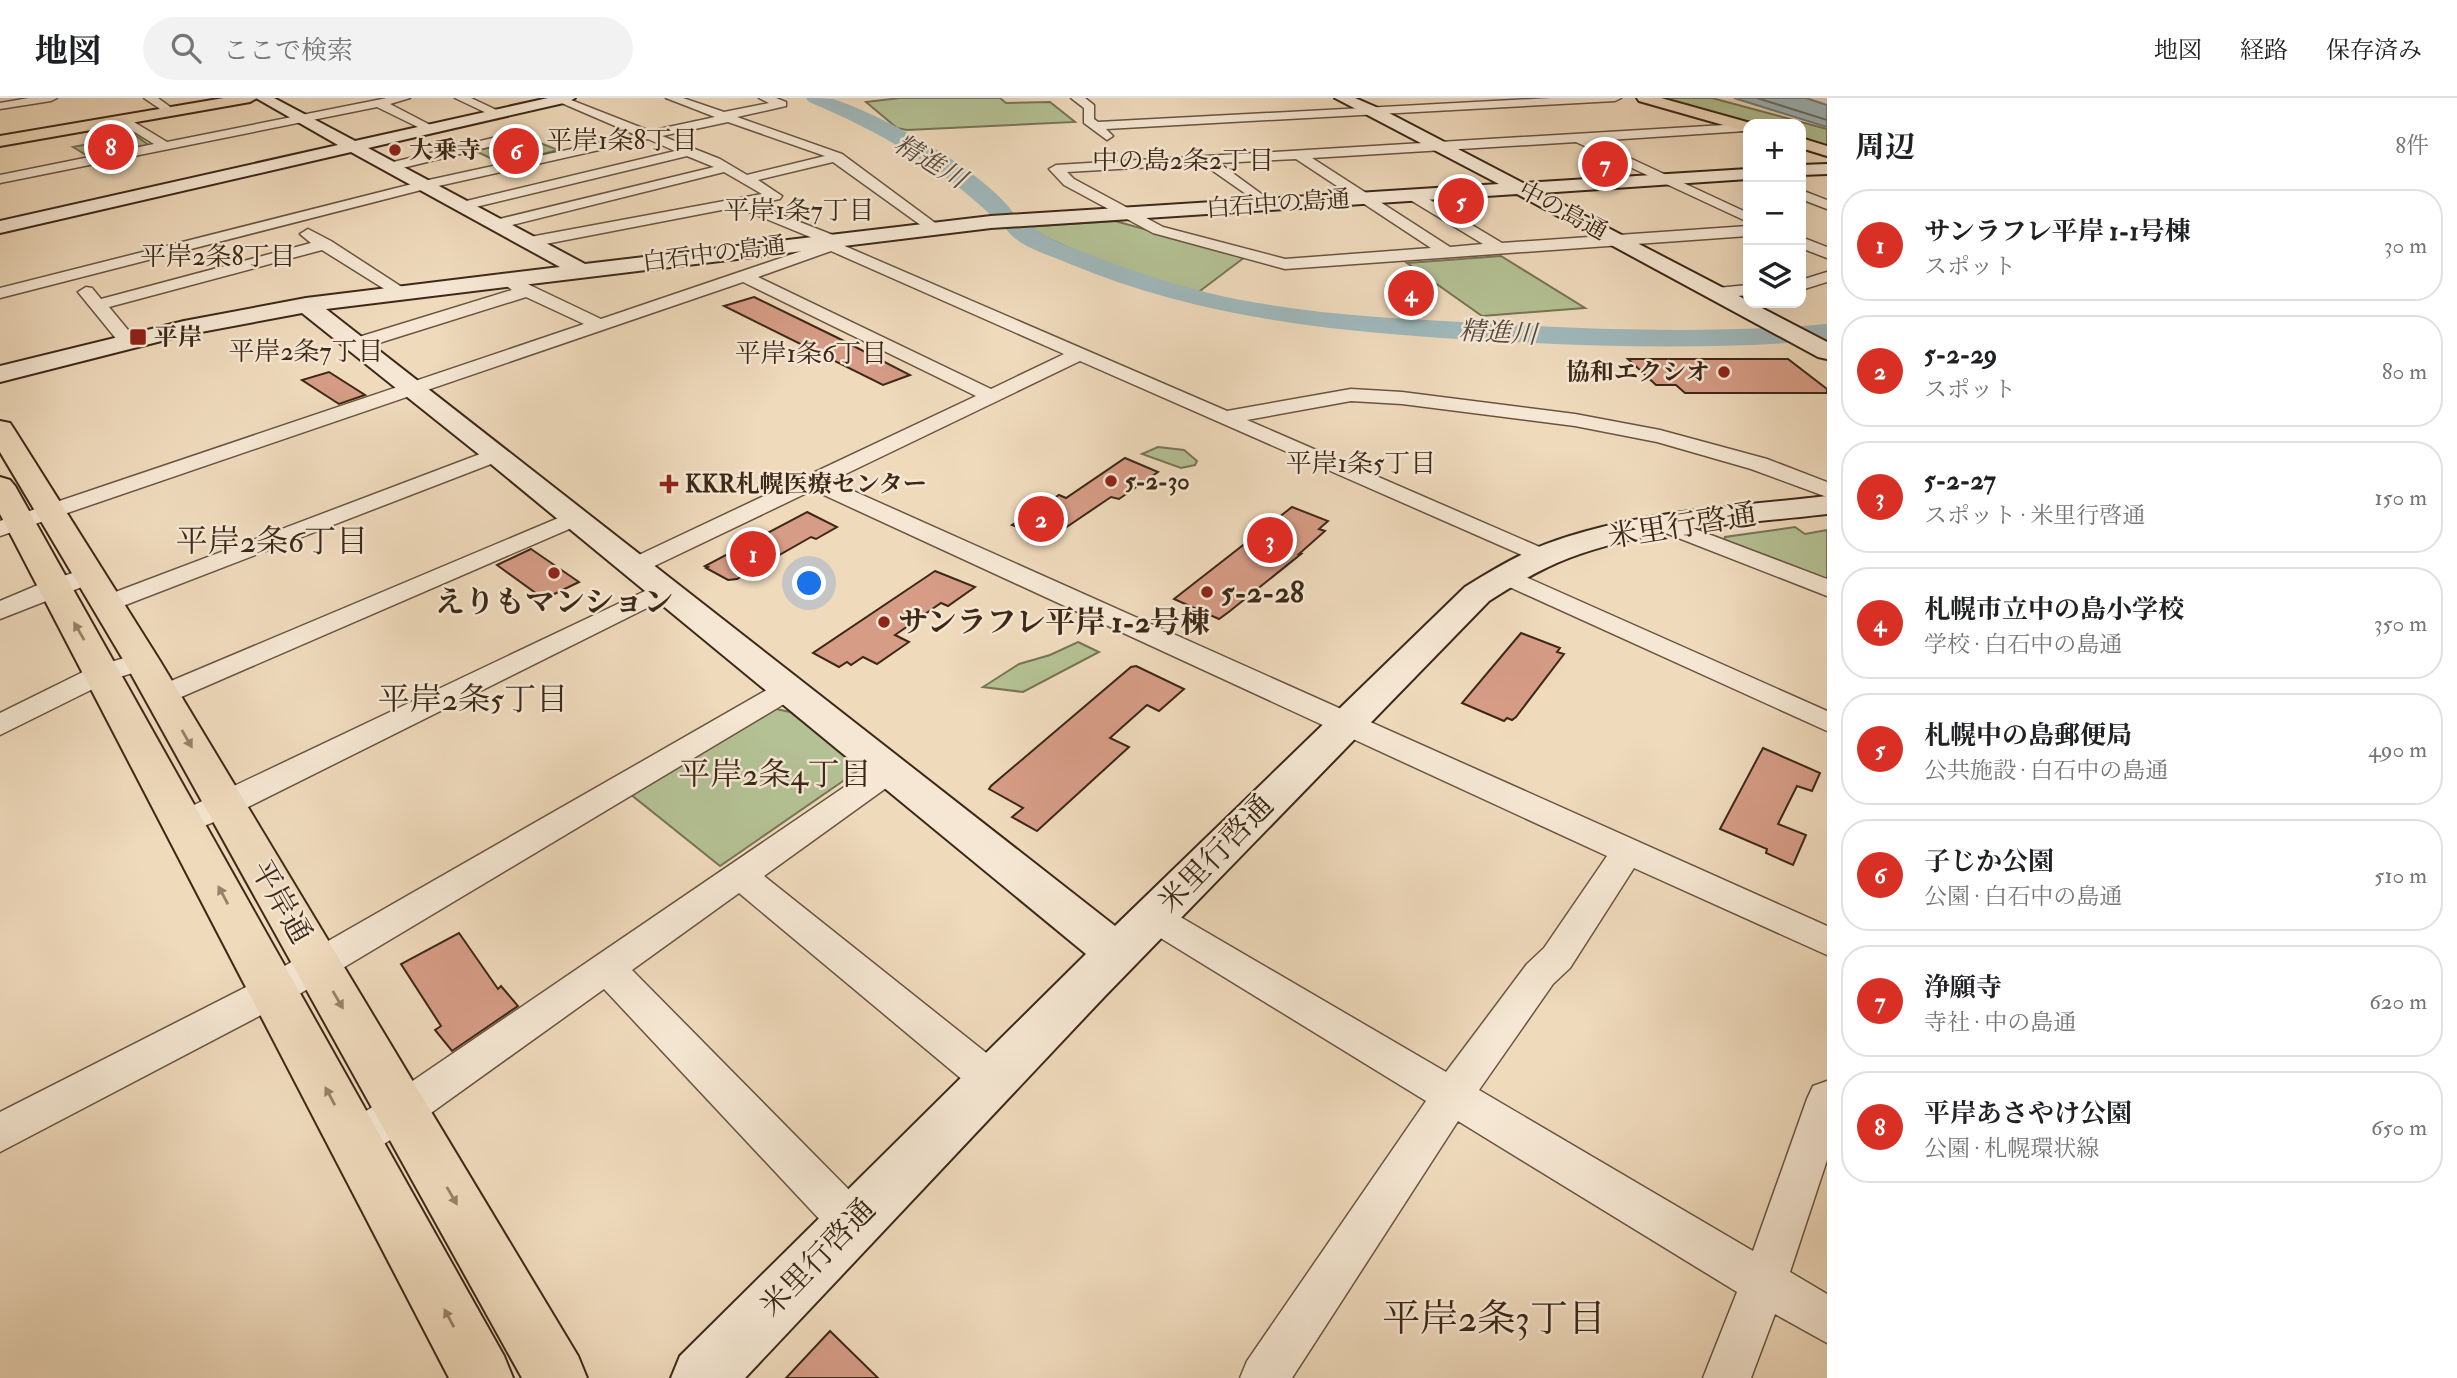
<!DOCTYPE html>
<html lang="ja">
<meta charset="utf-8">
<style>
:root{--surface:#fff;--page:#f2f2f2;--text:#202124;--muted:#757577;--line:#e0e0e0;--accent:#d93025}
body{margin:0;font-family:"IM FELL Double Pica","Noto Serif JP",serif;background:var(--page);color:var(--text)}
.controls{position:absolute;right:21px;top:21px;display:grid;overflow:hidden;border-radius:14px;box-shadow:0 7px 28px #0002}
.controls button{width:63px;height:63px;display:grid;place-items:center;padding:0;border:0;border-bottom:2px solid var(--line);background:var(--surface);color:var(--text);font:35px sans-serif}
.you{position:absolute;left:810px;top:486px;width:24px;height:24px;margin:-18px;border:5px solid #fff;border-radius:50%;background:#1a73e8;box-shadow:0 0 0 10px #1a73e833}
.badge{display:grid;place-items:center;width:46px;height:46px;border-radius:50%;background:var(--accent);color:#fff;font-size:23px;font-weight:700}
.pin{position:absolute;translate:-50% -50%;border:4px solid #fff;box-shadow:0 2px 7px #0006}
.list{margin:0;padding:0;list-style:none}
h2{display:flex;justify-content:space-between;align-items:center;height:91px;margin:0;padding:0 28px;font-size:30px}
h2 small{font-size:23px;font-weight:400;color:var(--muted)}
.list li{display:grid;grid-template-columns:46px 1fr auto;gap:21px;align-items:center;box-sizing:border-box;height:112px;margin:0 14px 14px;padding:0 14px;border:2px solid var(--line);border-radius:28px}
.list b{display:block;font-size:26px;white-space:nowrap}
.list p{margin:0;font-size:23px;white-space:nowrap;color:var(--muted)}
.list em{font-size:23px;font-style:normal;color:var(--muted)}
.icon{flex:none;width:38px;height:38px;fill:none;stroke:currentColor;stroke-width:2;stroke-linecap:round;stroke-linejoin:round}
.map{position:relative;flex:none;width:1827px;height:1280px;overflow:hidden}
header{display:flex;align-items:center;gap:42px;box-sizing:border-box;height:98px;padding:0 35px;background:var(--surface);border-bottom:2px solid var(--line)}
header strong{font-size:33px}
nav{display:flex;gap:38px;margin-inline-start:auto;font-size:24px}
.search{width:490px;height:63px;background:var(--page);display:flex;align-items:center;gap:18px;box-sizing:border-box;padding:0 24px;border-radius:38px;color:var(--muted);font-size:26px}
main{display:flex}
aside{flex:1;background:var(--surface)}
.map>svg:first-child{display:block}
.green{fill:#b4c194;stroke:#787456;stroke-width:2}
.water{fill:#9fb8bc;stroke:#787e7a;stroke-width:2}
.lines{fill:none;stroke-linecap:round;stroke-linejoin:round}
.shore{stroke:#6e706a;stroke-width:2}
.river{fill:#9fb8bc;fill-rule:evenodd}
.building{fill:#d69c86;stroke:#3d2818;stroke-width:2}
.street-casing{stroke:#6a5441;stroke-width:3}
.secondary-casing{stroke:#3d2818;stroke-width:4}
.primary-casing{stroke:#3d2818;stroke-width:4}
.highway-casing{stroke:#3d2818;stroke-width:4}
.street{fill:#f5e7d3;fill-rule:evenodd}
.secondary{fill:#f5e7d3;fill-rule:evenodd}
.primary{fill:#efdabc;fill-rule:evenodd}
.highway{fill:#efdabc;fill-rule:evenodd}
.oneway{fill:#96816a}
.poi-dot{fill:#8f2418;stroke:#f5e7d3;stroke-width:2.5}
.labels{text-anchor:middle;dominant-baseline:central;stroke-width:5;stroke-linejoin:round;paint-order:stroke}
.far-poi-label{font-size:24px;font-weight:bold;fill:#3d2818;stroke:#f5e7d3;text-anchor:start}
.far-street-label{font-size:24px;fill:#3d2818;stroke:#f5e7d3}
.far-neighbourhood-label{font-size:26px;fill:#3d2818;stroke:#f5e7d3}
.far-water-label{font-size:26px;font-style:italic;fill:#564c41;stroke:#f5e7d3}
.street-label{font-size:30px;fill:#3d2818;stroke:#f5e7d3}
.poi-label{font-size:30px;font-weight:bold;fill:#3d2818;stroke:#f5e7d3;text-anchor:start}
.neighbourhood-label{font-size:32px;fill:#3d2818;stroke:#f5e7d3}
.near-neighbourhood-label{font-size:38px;fill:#3d2818;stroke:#f5e7d3}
</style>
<header>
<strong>地図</strong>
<div class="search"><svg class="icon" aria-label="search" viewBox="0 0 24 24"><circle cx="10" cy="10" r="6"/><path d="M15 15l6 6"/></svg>ここで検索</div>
<nav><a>地図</a><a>経路</a><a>保存済み</a></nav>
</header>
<main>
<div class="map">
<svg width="1827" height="1280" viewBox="0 0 1827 1280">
<rect width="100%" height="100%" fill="#efdabc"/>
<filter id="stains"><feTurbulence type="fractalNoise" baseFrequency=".00286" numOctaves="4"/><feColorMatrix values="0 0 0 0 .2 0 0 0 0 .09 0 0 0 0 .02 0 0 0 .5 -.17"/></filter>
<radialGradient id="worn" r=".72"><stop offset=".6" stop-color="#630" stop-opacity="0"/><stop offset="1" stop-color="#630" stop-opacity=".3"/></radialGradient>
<!-- green -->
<g class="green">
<path d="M900,0h100l6,5 44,-1 25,20 -168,8 -10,-2 -31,-26z"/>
<path d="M1657,0h55l115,31v18l-26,-8v-15h-49z"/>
<path d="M135,37l15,11 -59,12 -18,-11z"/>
<path d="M525,39l33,13 -55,14 -32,-15z"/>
<path d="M1115,123l130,36 -49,37 -66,-18 -107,-49z"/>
<path d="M1501,158l84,52 -103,8 -75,-53z"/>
<path d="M1158,349l26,3 13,11 -2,4 -14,3 -39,-14z"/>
<path d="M1795,429l10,7 22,-4v51l-103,-40 1,-4z"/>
<path d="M1078,544l21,10 -76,40 -40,-5 36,-23 31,-9z"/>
<path d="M772,610l18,4 65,48 4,10 -139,96 -91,-73z"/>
</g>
<!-- water -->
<path class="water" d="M1734,0h72l21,7v22z"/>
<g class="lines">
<!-- shore -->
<path class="shore" d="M1757,0l70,22"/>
<!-- river -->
<g class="river">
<path d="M806,0c9,0 19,0 27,1 50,16 153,73 182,116l-3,5h-16c-54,-53 -118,-89 -187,-118z"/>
<path d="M1018,124c16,4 31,17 47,23 46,18 92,35 140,47 89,22 182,26 273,31 117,7 233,11 349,1v16c-111,10 -221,7 -333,1 -144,-8 -288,-20 -424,-77 -20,-9 -50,-16 -64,-35l4,-5z"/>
</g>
</g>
<!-- building -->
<g class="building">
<path d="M754,199l86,42 70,36 -27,10 -159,-79z"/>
<path d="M1628,261h160l39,30v4h-142l-9,-8h-20z"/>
<path d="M329,274l36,23 -26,9 -37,-24z"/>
<path d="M1125,360l33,14 -39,27 -8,-2 -62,42 -37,-14 47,-30 7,3z"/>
<path d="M1292,409l36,14 -9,8 6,2 -26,23h2l-71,57 -11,8 -45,-20z"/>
<path d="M807,414l30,15 -21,12 -5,-2 -74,42 -9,1 -22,-12 2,-1 -3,-1z"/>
<path d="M531,451l48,33 -35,17 -47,-34z"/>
<path d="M935,473l40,16 -27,19 -7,-3 -46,32 14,7 -32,22 -14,-7 -12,8 -4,-3 -8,5 -26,-14z"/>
<path d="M1521,535l39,15 -3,4 7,2 -48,63 -4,3 -5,-2 -3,3 -42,-18z"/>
<path d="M1136,568l48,23 -25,22 -12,-6 -37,33 19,9 -92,84 -25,-14 11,-9 -34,-19 2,-3 140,-119z"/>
<path d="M1763,650l57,25 -8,18 -15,-5 -19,38 28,11 -13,30 -27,-12 1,-4 -47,-20z"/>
<path d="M459,835l39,56 3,-3 17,20 -66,45 -17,-21 6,-4 -40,-62z"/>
<path d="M830,1233l48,47h-92z"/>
</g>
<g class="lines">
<!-- street casing -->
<g class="street-casing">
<g id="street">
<path d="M29,0h28l-6,3 -51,8v-6z"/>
<path d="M144,0h14l15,11 -10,2z"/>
<path d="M387,0h23l-20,6 48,25 -10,3 -51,-25 -377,76v-8l154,-31 -34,-21v-6l4,-1 43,26z"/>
<path d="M455,0h16l34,16 -10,3z"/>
<path d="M550,0h16l84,33 65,-14 -49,-19h17l41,14 45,-9 -10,-5h17l10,4v4l-49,11 105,37 100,74 -8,5 -5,-2 -96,-69 -75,18 24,16 -2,3 -26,5 84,33 2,7 387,167 124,-22 51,3 173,22 85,16 107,29 60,23v15l-76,-28 -94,-27 -82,-16 -173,-22 -51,-3 -104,19 302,131 3,5 -3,5 -9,2 -460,-202 -249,120 996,445v29l-193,-87 -64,100 -17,16 -74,106 274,161 54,-152 6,-13 14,-5v79l-37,112 37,22v49l-52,-29 -24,64h-48l34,-86 -279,-171 -166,257h-52l7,-17 179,-260 -285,-175 -5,-9 5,-9 12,-4 12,4 281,164 81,-108 17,-16 63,-92 -794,-366 -169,81 -9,2 -9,-2 -3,-5 3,-5 350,-165 -233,-114 -743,254v-15l584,-197 -58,-27 -163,51 -7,2 -9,-6 2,-4 163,-50 -9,-7 2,-4h12l84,40 224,-76 -88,-36 -207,40 -8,-5 8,-5 232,-43 -38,-22 -228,57 -8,-5 3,-3 223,-54 -27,-11 -224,54 -7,-4 2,-3 217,-52 -27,-12 -223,50 -425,109v-10l424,-107 212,-46zM728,24l97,34 -78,19 -27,-16 -58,-23zM831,153l233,103 -73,35 -233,-112z"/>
<path d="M1071,0h14l9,7v14l4,3 453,-24h70l-6,3 -509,28 7,7 -6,4 -23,-17v-15z"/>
<path d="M1741,26l4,1v6l-152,10 155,72v9l-172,-80 -264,16 138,89 33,-3 -76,-46v-6h10l85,51 246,-17v10l-463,33 -132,-36 -89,-48 -15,-16 7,-4zM1296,61l135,89 -146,11 -122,-32 -89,-48 -7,-7 136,-8 63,44 7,-4 -2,-3 -52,-38z"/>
<path d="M526,32l4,1v6l-140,34 -7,-4 2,-3z"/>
<path d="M1801,92l26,10v9l-26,-10z"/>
<path d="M308,131l23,12 77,50 -2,4h-12l-72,-45 -213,57 29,35 -9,6 -7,-2 -44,-54 8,-5 6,1 9,11 210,-56 -11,-9z"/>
<path d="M1801,139l26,10v11l-26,-10z"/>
<path d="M1827,174v10l-26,8v-10z"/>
<path d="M1748,187v10l-31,3 -8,-5 8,-5z"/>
<path d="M496,350l8,1 3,5 -3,5 -389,150 -9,3 -9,-3 -4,-5 4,-5z"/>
<path d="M575,413l8,2 4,5 -4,5 -411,178 -10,3 -10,-3 -4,-6 4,-6z"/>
<path d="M1666,420l161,61v17l-169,-66 -4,-5 4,-5z"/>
<path d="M1503,469l324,144v20l-333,-151 -4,-5 4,-5z"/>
<path d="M88,470l9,3 4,5 -4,5 -97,38v-18l45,-19z"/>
<path d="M664,484l9,3 4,5 -4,5 -437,218 -52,21 -11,-3 -5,-8 5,-8z"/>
<path d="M142,555l10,2 4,6 -4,6 -39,12 -113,56v-22l93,-46z"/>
<path d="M789,582l10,3 4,6 -4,6 -513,307 -286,150v-40l260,-132 519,-297z"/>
<path d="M889,663l11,3 4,7 -4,7 -136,98 240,191 6,12 -6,12 -14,5 -14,-5 -237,-198 -107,77 235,238 7,15 -7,15 -15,6 -15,-6 -233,-249 -187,134 -49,31 -15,6 -15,-6 -6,-13 6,-13 51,-31 489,-333z"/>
</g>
</g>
<!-- secondary casing -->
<g class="secondary-casing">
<g id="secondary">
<path d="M256,0h18l81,43 193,-43h27l-7,4 -200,46 217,116 406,-48 508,-32 -164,-86h20l30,13 138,72 225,-14v10l-207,14 286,149v17l-9,-2 -301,-163 -526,34 -665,81 789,617 350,-339c26,-16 52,-32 81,-43 89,-33 187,-37 281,-48v18c-86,10 -177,13 -258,44 -29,11 -55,27 -80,43l-385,396 -359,381h-74l9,-22 406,-402 -600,-494 -184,-147 -117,22 -185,47v-16l184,-45 122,-23 254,-31 -209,-115 -351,81v-12l338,-76z"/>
<path d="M1827,66v10l-26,1v-10z"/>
</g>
</g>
<!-- primary casing -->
<g class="primary-casing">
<g id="primary">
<path d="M224,0h33l-7,4 -250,44v-10z"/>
<path d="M1637,0h24l93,26h-6v8l-109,-31z"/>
<path d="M1801,40l26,8v10l-26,-8z"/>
</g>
</g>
<!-- highway casing -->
<g class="highway-casing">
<g id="highway">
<path d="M0,323l10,2 4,6 146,232 418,695 9,22h-65l-398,-717 -124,-209z"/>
<path d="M0,379l10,3 5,6 489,870 9,22h-64l-449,-864z"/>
</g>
</g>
<!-- street -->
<use href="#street" class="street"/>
<!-- secondary -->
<use href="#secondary" class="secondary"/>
<!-- primary -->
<use href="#primary" class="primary"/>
<!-- highway -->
<use href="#highway" class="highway"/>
</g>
<!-- one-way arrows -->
<defs><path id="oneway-solid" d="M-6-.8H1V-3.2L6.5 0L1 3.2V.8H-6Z" transform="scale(1.75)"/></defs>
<g class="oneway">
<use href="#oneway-solid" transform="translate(79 533) rotate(-120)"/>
<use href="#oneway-solid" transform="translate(187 641) rotate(60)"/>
<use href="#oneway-solid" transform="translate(223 797) rotate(-118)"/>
<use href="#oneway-solid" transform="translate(338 902) rotate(60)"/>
<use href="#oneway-solid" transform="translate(330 998) rotate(-118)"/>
<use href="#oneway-solid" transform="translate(452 1098) rotate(60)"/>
<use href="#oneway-solid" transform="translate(449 1220) rotate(-118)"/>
</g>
<!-- markers -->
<g class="poi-dot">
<circle cx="395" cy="52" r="7"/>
<rect x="129" y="230" width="18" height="18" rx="3.5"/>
<circle cx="1724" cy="274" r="7"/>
<circle cx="1111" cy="383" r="7"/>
<path d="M665.5 375.5h7v7h7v7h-7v7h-7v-7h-7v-7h7z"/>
<circle cx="554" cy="475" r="7"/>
<circle cx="1207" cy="494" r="7"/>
<circle cx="884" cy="524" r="7"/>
</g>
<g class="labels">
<!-- far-poi labels -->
<g class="far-poi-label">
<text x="409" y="52">大乗寺</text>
<text x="154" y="239">平岸</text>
<text x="1710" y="274" text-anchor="end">協和エクシオ</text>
<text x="1125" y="383">5-2-30</text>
<text x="685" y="386">KKR札幌医療センター</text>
</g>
<!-- far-street labels -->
<g class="far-street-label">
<text transform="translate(1278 106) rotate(-4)">白石中の島通</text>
<text transform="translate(1563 113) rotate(28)">中の島通</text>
<text transform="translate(714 156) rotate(-7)">白石中の島通</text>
</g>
<!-- far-neighbourhood labels -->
<g class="far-neighbourhood-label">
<text x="622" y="43">平岸1条8丁目</text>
<text x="1183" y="63">中の島2条2丁目</text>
<text x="799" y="113">平岸1条7丁目</text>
<text x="218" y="159">平岸2条8丁目</text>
<text x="306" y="254">平岸2条7丁目</text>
<text x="811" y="256">平岸1条6丁目</text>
<text x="1361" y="366">平岸1条5丁目</text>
</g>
<!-- far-water labels -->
<g class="far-water-label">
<text transform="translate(930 64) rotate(31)">精進川</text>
<text transform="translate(1498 235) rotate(3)">精進川</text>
</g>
<!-- street labels -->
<g class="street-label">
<text transform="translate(1682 428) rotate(-9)">米里行啓通</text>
<text transform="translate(1216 756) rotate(-46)">米里行啓通</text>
<text transform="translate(281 804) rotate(60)">平岸通</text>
<text transform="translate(818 1160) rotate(-46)">米里行啓通</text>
</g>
<!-- poi labels -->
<g class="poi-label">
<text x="1221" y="494">5-2-28</text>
<text x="554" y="504" text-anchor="middle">えりもマンション</text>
<text x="898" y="524">サンラフレ平岸 1-2号棟</text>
</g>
<!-- neighbourhood labels -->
<g class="neighbourhood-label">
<text x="272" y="444">平岸2条6丁目</text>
<text x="473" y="602">平岸2条5丁目</text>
<text x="775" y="677">平岸2条4丁目</text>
</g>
<!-- near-neighbourhood labels -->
<g class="near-neighbourhood-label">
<text x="1494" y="1221">平岸2条3丁目</text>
</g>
</g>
<rect width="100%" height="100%" filter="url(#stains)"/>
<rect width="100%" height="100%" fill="url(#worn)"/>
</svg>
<div class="controls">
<button>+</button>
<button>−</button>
<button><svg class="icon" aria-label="layers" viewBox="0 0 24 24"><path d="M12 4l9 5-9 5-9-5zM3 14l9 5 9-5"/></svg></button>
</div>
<div class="you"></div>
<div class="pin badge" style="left:753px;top:456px">1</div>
<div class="pin badge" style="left:1041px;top:421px">2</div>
<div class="pin badge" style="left:1270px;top:442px">3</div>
<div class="pin badge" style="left:1411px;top:195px">4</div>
<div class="pin badge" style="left:1461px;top:103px">5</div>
<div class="pin badge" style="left:516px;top:53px">6</div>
<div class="pin badge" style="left:1605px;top:66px">7</div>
<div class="pin badge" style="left:111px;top:49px">8</div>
</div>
<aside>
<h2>周辺<small>8件</small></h2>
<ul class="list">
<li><span class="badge">1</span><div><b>サンラフレ平岸 1-1号棟</b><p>スポット</p></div><em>30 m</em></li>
<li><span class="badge">2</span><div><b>5-2-29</b><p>スポット</p></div><em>80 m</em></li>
<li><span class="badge">3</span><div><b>5-2-27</b><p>スポット · 米里行啓通</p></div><em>150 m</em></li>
<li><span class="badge">4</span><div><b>札幌市立中の島小学校</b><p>学校 · 白石中の島通</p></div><em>350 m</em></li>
<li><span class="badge">5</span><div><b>札幌中の島郵便局</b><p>公共施設 · 白石中の島通</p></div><em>490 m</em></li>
<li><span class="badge">6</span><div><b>子じか公園</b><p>公園 · 白石中の島通</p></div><em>510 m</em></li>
<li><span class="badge">7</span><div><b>浄願寺</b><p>寺社 · 中の島通</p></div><em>620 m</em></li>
<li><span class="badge">8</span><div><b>平岸あさやけ公園</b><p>公園 · 札幌環状線</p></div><em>650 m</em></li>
</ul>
</aside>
</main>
